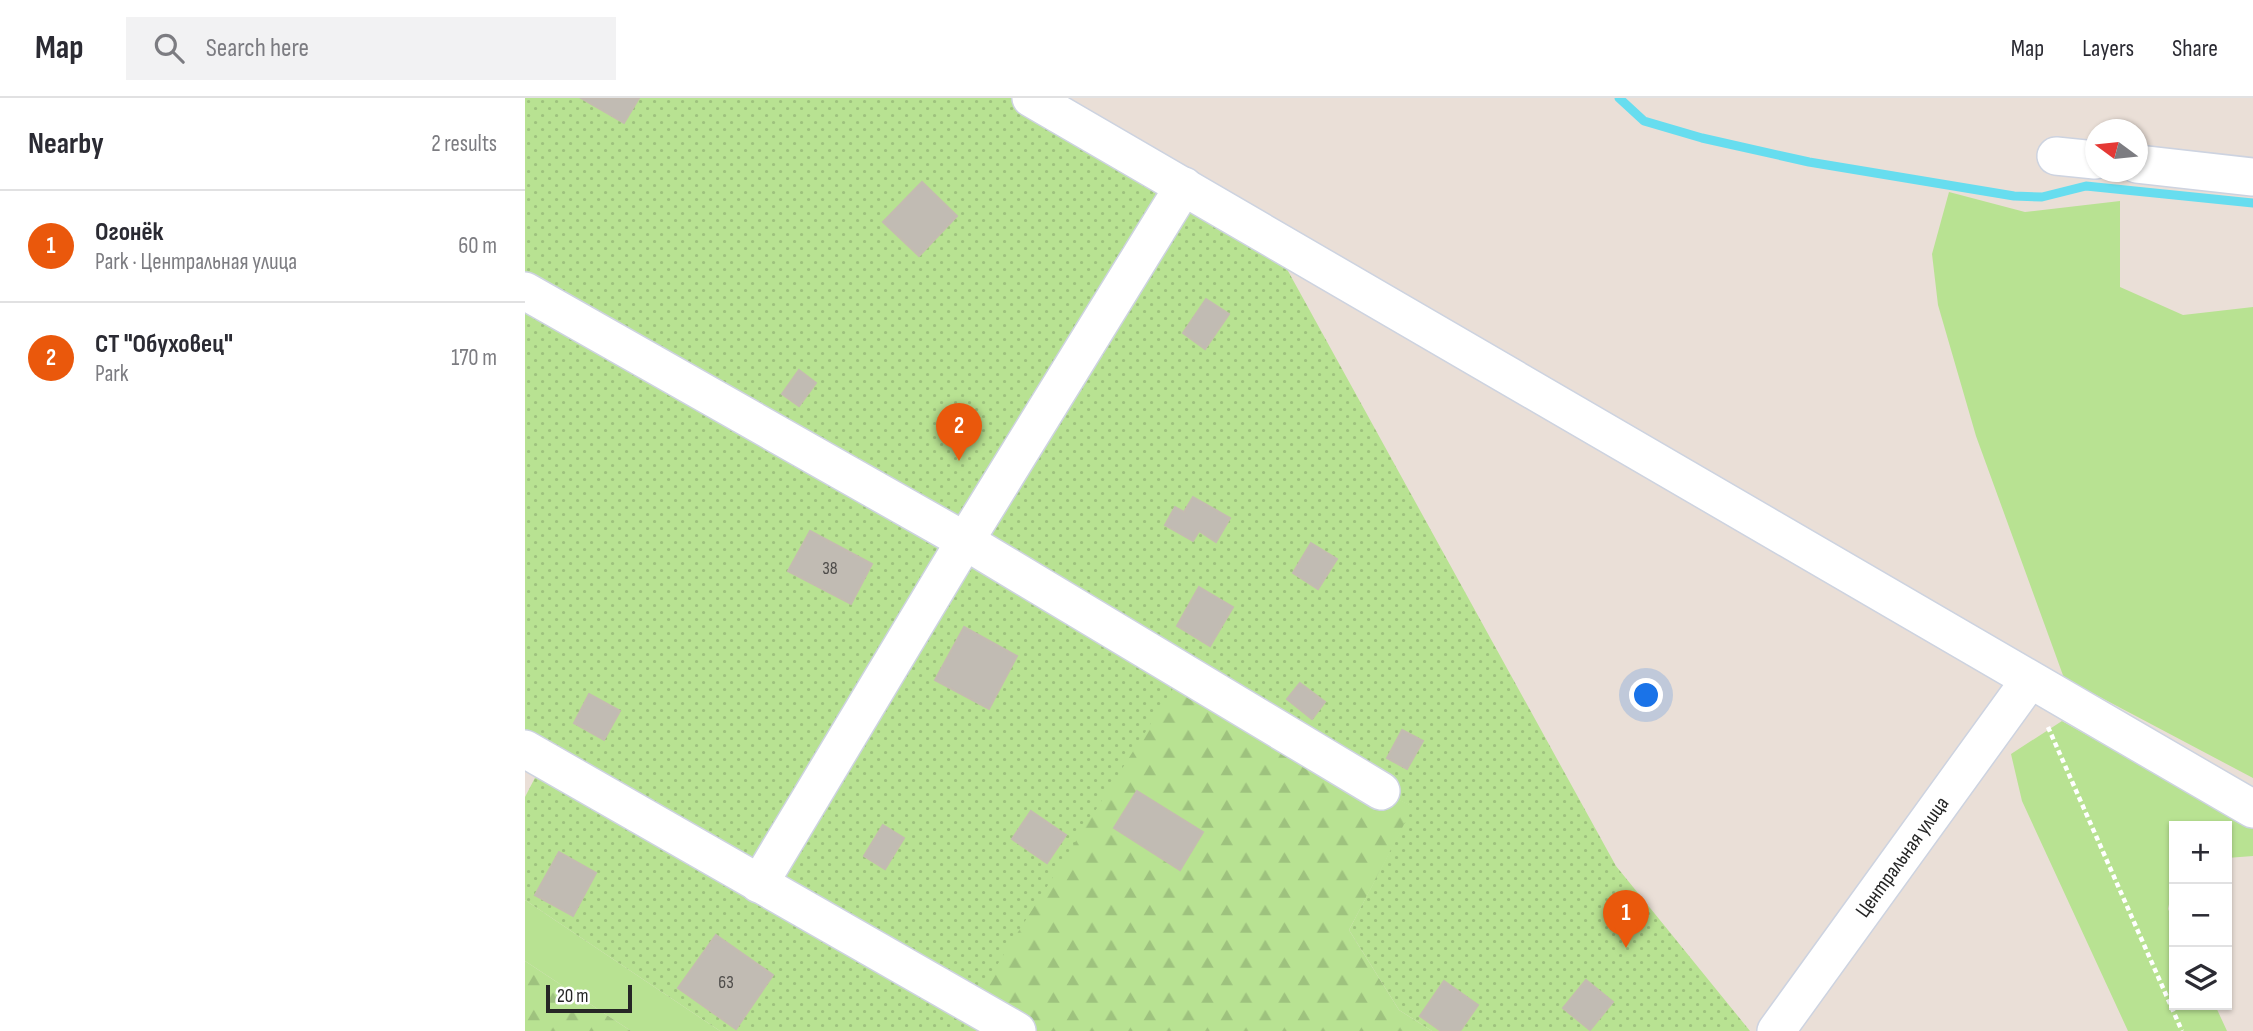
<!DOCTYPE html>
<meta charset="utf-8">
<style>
:root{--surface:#fff;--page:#f2f2f3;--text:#2b2b33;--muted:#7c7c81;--line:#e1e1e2;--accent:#ea580c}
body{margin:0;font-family:"Sofia Sans Condensed",sans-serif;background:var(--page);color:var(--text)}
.controls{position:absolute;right:21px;bottom:21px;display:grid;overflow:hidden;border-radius:0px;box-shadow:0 2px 5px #0004}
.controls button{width:63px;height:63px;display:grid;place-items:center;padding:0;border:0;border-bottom:2px solid var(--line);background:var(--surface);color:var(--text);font:35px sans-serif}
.compass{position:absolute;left:1560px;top:21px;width:63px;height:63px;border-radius:50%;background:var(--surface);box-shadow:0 2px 5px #0004;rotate:285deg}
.scale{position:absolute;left:21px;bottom:18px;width:86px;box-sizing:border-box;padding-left:7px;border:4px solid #262626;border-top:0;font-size:19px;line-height:24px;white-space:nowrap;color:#262626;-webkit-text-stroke:5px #fff;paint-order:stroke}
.you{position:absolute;left:1122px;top:598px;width:24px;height:24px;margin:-18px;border:5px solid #fff;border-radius:50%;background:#1a73e8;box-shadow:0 0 0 10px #1a73e833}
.badge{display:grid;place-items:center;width:46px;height:46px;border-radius:50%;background:var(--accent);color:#fff;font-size:23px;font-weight:700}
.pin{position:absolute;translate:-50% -58px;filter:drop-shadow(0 2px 4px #0008)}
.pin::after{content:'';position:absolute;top:37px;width:24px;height:21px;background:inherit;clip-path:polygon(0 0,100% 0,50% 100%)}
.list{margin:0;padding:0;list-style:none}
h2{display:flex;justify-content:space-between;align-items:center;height:91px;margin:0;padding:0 28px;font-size:30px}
h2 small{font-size:23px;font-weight:400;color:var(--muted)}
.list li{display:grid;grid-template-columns:46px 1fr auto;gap:21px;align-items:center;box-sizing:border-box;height:112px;padding:0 28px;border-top:2px solid var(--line)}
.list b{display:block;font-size:26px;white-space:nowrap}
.list p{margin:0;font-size:23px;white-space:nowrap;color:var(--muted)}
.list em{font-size:23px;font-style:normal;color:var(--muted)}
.icon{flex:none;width:38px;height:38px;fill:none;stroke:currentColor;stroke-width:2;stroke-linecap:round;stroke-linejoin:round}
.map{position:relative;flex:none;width:1728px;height:933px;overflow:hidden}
header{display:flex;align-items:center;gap:42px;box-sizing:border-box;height:98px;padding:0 35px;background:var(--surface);border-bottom:2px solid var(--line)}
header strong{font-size:33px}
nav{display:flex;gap:38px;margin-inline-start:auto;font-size:24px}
.search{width:490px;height:63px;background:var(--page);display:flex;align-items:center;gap:18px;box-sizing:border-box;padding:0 24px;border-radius:0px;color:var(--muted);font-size:26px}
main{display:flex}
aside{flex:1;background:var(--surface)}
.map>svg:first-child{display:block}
.grass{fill:#b8e292}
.forest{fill:url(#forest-firs)}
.garden{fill:url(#garden-dots)}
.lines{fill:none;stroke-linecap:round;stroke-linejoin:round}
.stream{stroke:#67ddef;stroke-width:9}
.building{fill:#c1bbb3;stroke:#c4bbb1;stroke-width:2}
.minor-casing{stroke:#cdd3e0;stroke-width:40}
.path{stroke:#fff;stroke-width:4.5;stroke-dasharray:5 3.5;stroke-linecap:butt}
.minor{stroke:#fff;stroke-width:37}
.labels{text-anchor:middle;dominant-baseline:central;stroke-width:5;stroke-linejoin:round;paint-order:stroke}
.number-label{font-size:18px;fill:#4d4b49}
.street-label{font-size:21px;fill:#262626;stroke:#fff}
</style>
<header>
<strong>Map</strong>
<div class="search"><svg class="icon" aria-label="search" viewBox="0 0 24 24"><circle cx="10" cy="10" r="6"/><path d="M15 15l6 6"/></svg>Search here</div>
<nav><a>Map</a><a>Layers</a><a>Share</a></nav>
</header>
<main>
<aside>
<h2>Nearby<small>2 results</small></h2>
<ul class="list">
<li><span class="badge">1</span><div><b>Огонёк</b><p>Park · Центральная улица</p></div><em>60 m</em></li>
<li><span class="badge">2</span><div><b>СТ &quot;Обуховец&quot;</b><p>Park</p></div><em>170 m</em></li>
</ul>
</aside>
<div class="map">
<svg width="1728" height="933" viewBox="0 0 1728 933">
<defs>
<pattern id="forest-firs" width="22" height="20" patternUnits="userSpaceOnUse" patternTransform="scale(1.75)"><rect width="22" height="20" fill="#b8e292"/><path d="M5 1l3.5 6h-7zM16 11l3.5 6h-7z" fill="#9ec27e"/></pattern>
<pattern id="garden-dots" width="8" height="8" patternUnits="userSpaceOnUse" patternTransform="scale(1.75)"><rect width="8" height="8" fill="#b8e292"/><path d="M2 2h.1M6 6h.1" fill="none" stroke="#9ec27e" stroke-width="1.8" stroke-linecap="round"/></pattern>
</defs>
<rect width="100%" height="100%" fill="#eadfd7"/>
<!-- grass -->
<g class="grass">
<path d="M1424,94l76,20 95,-11v86l63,28 70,-8v471l-189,-100 -88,-242 -38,-131 -6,-51z"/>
<path d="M1537,623l191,108v27l-26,2v-32h-53v54l-6,29 6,13v83h41l12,26h-99l-106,-230 -11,-47z"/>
<path d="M0,802l195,131h-89l-106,-70z"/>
</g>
<!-- forest -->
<g class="forest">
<path d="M648,588l241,121 -65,123 50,80 33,21h-405l-50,-36z"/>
<path d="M0,863l106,70h-106z"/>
</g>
<!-- garden -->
<path class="garden" d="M0,0h517l219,124 355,644 134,165h-318l-33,-21 -50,-80 64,-123 -239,-120 -196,308 49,36h-307l-195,-131v-103l14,-27 -14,-8z"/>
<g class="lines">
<!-- stream -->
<path class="stream" d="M1094,0l25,23 58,17 107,24 205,34 28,1 44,-11 167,17"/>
</g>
<!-- building -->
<g class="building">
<path d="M56,0h58l-15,25z"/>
<path d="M397,84l35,34 -38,40 -36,-34z"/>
<path d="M681,201l23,15 -24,35 -22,-16z"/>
<path d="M274,272l17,13 -17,23 -17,-12z"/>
<path d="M668,399l37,21 -14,24 -17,-11 -6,10 -28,-16 10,-18 9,5z"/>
<path d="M285,433l62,33 -21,40 -63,-33z"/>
<path d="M786,445l26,16 -19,30 -25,-16z"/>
<path d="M674,489l34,20 -23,39 -33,-20z"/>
<path d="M439,529l53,29 -28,53 -54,-29z"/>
<path d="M775,585l25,19 -13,17 -25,-20z"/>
<path d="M64,596l31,17 -16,29 -30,-17z"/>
<path d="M877,632l21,11 -16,28 -20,-11z"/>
<path d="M612,693l66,41 -23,38 -66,-42z"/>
<path d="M506,713l35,24 -19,28 -35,-24z"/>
<path d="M358,727l21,13 -19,31 -21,-13z"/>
<path d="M34,754l37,21 -23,43 -38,-21z"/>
<path d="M191,837l57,40 -37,54 -58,-41z"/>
<path d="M1061,882l27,22 -23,28 -27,-22z"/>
<path d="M919,883l34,24 -18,26h-19l-21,-15z"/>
</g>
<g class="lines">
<!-- minor casing -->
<g class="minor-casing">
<g id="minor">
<path d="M506,0l1222,711"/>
<path d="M1531,58l39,4"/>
<path d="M1612,66l116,13"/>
<path d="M0,193l440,250 416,250"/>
<path d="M0,651l492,282"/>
<path d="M234,786l206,-343 219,-355"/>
<path id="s1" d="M1251,933l253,-350"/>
</g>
</g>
<!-- path -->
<path class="path" d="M1523,629l134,304"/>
<!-- minor -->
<use href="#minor" class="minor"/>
</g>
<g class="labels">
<!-- number labels -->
<g class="number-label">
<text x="305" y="470">38</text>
<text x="201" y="884">63</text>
</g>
<!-- street labels -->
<g class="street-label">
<text stroke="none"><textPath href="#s1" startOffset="215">Центральная улица</textPath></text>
</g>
</g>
</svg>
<div class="controls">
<button>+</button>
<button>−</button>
<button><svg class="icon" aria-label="layers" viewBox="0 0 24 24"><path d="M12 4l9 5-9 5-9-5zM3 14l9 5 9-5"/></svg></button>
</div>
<svg class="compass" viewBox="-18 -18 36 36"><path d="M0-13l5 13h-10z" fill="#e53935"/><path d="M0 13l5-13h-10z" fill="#7c7c81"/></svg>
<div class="scale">20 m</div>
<div class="you"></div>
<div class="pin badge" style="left:1101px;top:850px">1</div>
<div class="pin badge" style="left:434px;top:363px">2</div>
</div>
</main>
